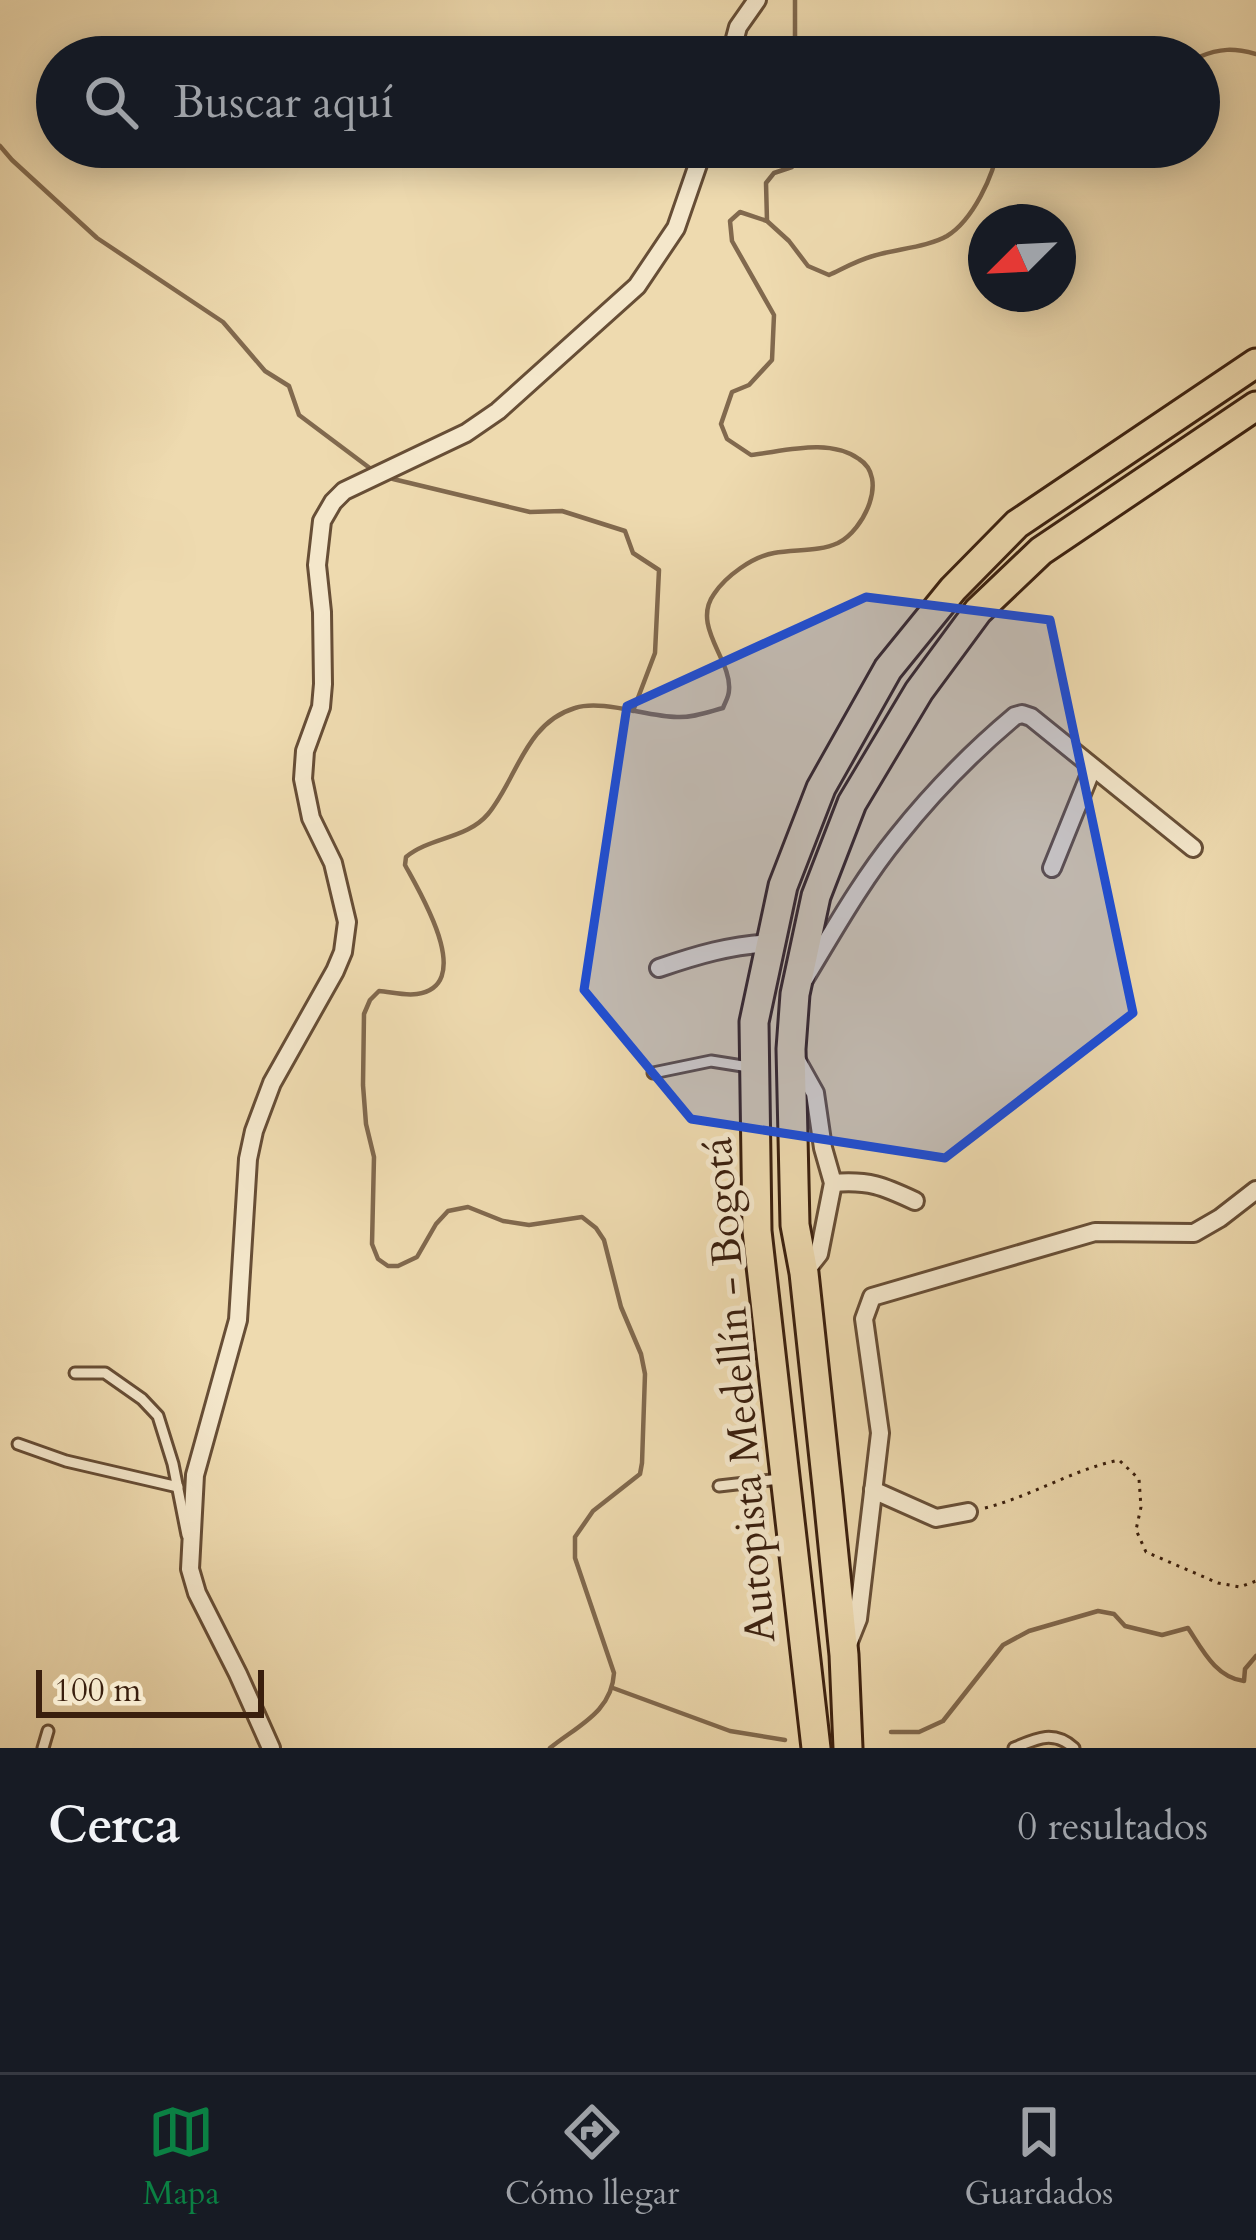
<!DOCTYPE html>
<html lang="es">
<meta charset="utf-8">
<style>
:root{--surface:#171b24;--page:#242831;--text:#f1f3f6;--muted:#9ea1a6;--line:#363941;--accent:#0b8043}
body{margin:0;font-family:Cardo,serif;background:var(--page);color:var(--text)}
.compass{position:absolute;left:968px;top:204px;width:108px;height:108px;border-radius:50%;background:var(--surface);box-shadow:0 6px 30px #0003;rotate:246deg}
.scale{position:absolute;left:36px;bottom:30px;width:228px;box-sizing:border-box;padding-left:12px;border:6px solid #3a1f0e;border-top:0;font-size:33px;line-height:42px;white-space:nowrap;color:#3a1f0e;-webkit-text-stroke:9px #f4e7cb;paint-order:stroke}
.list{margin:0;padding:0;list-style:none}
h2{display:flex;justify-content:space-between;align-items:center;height:156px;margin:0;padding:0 48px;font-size:51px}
h2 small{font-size:39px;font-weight:400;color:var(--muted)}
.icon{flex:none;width:66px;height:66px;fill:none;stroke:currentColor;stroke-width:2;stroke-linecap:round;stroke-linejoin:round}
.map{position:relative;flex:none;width:1256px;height:1748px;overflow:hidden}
.search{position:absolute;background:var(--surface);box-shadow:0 6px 30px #0003;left:36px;right:36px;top:36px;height:132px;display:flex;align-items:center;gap:30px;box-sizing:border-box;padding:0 42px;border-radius:66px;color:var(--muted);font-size:45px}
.sheet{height:324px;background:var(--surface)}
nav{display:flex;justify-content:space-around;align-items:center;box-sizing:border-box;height:168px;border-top:3px solid var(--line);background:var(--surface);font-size:33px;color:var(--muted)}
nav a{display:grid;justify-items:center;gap:6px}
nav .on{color:var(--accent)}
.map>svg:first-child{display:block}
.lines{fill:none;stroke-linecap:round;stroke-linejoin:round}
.stream{stroke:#81694e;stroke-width:4.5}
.service-casing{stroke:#674e36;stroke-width:15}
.minor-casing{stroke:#674e36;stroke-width:22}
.trunk-casing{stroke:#3a1f0e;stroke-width:33}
.path{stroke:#3a1f0e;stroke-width:3;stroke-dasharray:3 6;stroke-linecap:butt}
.service{stroke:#f4e7cb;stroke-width:9}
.minor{stroke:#f4e7cb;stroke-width:16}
.trunk{stroke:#eedaaf;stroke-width:27}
.marked{fill:#1d4ed8;fill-opacity:0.2;stroke:#1d4ed8;stroke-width:9;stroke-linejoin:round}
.labels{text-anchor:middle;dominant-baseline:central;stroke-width:10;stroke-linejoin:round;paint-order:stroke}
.street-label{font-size:42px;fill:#3a1f0e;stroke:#f4e7cb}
</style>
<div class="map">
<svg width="1256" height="1748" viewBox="0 0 1256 1748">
<rect width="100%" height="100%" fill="#eedaaf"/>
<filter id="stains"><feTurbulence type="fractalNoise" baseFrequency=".00167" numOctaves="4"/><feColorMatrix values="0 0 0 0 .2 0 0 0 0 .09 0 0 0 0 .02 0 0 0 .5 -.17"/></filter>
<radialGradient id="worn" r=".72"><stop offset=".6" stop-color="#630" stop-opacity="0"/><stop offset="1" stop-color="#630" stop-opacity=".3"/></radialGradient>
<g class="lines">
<!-- stream -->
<g class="stream">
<path d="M795,57v-57"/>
<path d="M1199,57c21,-9 35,-9 57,-3"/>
<path d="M0,146l12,14 85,78 126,84 42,49 24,15 10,29 76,57"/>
<path d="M1083,147l14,18c19,2 43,2 53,-18"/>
<path d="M767,221l-1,-38 8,-10 18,-6 -14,-20"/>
<path d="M393,479l137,33 32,-1 63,20 8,22 26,17 -4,83 -22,58"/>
<path d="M613,1688l117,43 55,9"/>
<path d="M891,1732h28l24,-11 60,-76 26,-14 69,-20 16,3 11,12 37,9 26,-7c14,21 28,50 56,53l1,-12 11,-13"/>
<path d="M550,1748c27,-22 62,-36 64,-75l-39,-115v-21l18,-26 47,-37 2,-11 3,-89 -4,-20 -20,-47 -17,-67 -8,-12 -14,-11 -53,8 -26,-4 -35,-14 -20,4 -12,13 -19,33 -19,9h-10l-10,-7 -6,-15 2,-87 -8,-33 -3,-39 1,-71 6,-14 9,-9c12,1 26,5 38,3 60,-9 2,-103 -12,-129l1,-8c24,-20 61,-18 82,-43 29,-35 37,-91 87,-106 27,-9 73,9 102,9 15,1 31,-5 46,-9 2,-6 6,-11 6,-18 3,-30 -38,-64 -15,-96 12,-18 38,-37 60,-41 21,-4 44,-1 64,-10 26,-13 51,-65 21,-84 -30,-21 -73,-8 -108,-4l-24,-16 -6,-15 11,-32 17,-7 23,-25 2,-45 -42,-74 -2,-20 10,-9 27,9 22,20 19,25 21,9c15,-7 29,-15 44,-19 22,-7 55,-9 74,-20 26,-16 47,-61 51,-89"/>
</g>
<!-- service casing -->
<g class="service-casing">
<g id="service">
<path d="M653,1073l58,-12 38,6"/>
<path d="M75,1373h30l37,26 16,17 15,48 14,71"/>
<path d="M18,1444l48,17 112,26"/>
<path d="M719,1486l61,-7"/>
<path d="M43,1748l5,-17"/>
<path d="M1014,1748c23,-10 40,-18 60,0"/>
</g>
</g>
<!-- minor casing -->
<g class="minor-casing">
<g id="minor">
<path d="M730,57l8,-30 19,-27"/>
<path d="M1052,868l40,-99"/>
<path d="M659,968c38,-13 72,-23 112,-25"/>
<path d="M805,978c29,-48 57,-98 92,-141 35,-44 75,-85 118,-121l7,-2 9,3 162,131"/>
<path d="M796,1059l19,34 8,55 10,35 -14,71 -15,19"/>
<path d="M833,1183c36,-3 50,3 82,18"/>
<path d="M873,1490l63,28 32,-6"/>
<path d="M846,1649l12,-30 22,-186 -16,-114 8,-22 223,-65 99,1 26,-15 36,-28"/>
<path d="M271,1748l-33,-74 -41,-81 -7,-24 5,-94 43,-155 10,-161 6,-28 18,-48 63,-112 8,-19 4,-30 -14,-59 -22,-45 -8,-39 2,-28 16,-44 2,-23 -1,-72 -5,-47 5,-44 11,-19 11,-11 122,-58 32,-22 139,-125 39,-58 28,-81"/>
</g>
</g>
<!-- trunk casing -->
<g class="trunk-casing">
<g id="trunk">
<path d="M816,1748l-59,-517 -3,-209 29,-136 38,-98 67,-119 65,-80 64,-65 239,-161"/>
<path d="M848,1748l-4,-93 -16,-159 -24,-223 -9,-48 -4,-176 4,-55 21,-98 36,-93 67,-112 59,-80 63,-60 215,-145"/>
</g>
</g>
<!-- path -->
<path class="path" d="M985,1508c47,-12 87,-38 134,-48l20,19 2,28 -5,23 10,22 72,31 22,4 16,-6"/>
<!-- service -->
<use href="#service" class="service"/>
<!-- minor -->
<use href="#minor" class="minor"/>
<!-- trunk -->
<use href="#trunk" class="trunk"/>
</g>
<!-- marked area -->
<path class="marked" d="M866,597l184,23 83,393 -188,145 -254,-39 -107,-129 43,-284z"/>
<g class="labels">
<!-- street labels -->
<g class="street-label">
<text transform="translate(739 1390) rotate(-95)">Autopista Medellín - Bogotá</text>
</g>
</g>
<rect width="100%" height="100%" filter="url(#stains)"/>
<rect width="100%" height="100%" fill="url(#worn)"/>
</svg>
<svg class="compass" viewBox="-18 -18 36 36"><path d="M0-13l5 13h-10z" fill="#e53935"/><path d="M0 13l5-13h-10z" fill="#9ea1a6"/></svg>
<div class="scale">100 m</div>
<div class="search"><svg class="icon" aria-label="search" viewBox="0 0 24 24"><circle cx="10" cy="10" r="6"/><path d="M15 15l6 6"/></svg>Buscar aquí</div>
</div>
<section class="sheet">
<h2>Cerca<small>0 resultados</small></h2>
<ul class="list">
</ul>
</section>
<nav>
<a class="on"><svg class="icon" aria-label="map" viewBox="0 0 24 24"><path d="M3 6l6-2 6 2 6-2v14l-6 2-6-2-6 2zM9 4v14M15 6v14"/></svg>Mapa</a>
<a><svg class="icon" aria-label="directions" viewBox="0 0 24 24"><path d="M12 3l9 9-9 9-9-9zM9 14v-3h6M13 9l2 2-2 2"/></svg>Cómo llegar</a>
<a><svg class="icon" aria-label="saved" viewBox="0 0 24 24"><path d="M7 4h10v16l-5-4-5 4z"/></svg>Guardados</a>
</nav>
